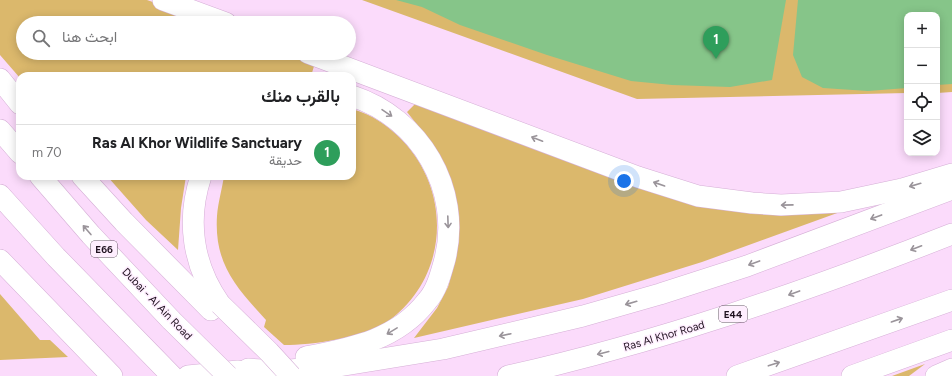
<!DOCTYPE html>
<html lang="ar">
<meta charset="utf-8">
<style>
:root{--surface:#fff;--page:#f6f6f6;--text:#202124;--muted:#757577;--line:#e0e0e0;--accent:#d93025}
body{margin:0;font-family:Figtree,Vazirmatn,sans-serif;background:var(--page);color:var(--text);direction:rtl}
.controls{position:absolute;right:12px;top:12px;display:grid;overflow:hidden;border-radius:8px;box-shadow:0 2px 10px #0003}
.controls button{width:36px;height:36px;display:grid;place-items:center;padding:0;border:0;border-bottom:1px solid var(--line);background:var(--surface);color:var(--text);font:20px sans-serif}
.you{position:absolute;left:624px;top:181px;width:14px;height:14px;margin:-10px;border:3px solid #fff;border-radius:50%;background:#1a73e8;box-shadow:0 0 0 6px #1a73e833}
.badge{display:grid;place-items:center;width:26px;height:26px;border-radius:50%;background:var(--accent);color:#fff;font-size:13px;font-weight:700}
.pin{position:absolute;translate:-50% -33px;filter:drop-shadow(0 1px 2px #0008)}
.pin::after{content:'';position:absolute;top:21px;width:14px;height:12px;background:inherit;clip-path:polygon(0 0,100% 0,50% 100%)}
.list{margin:0;padding:0;list-style:none}
h2{display:flex;justify-content:space-between;align-items:center;height:52px;margin:0;padding:0 16px;font-size:17px}
h2 small{font-size:13px;font-weight:400;color:var(--muted)}
.list li{display:grid;grid-template-columns:26px 1fr auto;gap:12px;align-items:center;box-sizing:border-box;height:56px;padding:0 16px;border-top:1px solid var(--line)}
.list b{display:block;font-size:15px;white-space:nowrap}
.list p{margin:0;font-size:13px;white-space:nowrap;color:var(--muted)}
.list em{font-size:13px;font-style:normal;color:var(--muted)}
.icon{flex:none;width:22px;height:22px;fill:none;stroke:currentColor;stroke-width:2;stroke-linecap:round;stroke-linejoin:round}
.map{position:relative;flex:none;width:952px;height:376px;overflow:hidden;direction:ltr}
.search{position:absolute;background:var(--surface);box-shadow:0 2px 10px #0003;left:16px;top:16px;width:340px;height:44px;display:flex;align-items:center;gap:10px;box-sizing:border-box;padding:0 14px;border-radius:22px;color:var(--muted);font-size:15px}
.panel{position:absolute;background:var(--surface);box-shadow:0 2px 10px #0003;left:16px;top:72px;width:340px;height:108px;border-radius:12px;direction:rtl}
.map>svg:first-child{display:block}
.green{fill:#dbb86c}
.water{fill:#86c589}
.lines{fill:none;stroke-linecap:round;stroke-linejoin:round}
.highway-casing{stroke:#d5afd6;stroke-width:22}
.highway{stroke:#fff;stroke-width:21}
.highway-bridge-casing{stroke:#d5afd6;stroke-width:22;stroke-linecap:butt}
.highway-bridge{stroke:#fff;stroke-width:21}
.oneway{stroke:#9a949a}
.labels{text-anchor:middle;dominant-baseline:central;stroke-width:3;stroke-linejoin:round;paint-order:stroke}
.shield{fill:#feeefe;stroke:#625362;stroke-width:1}
.shield-label{font-size:10px;font-weight:bold;fill:#1f111f}
.street-label{font-size:11px;fill:#1f111f;stroke:#feeefe}
</style>
<div class="map">
<svg width="952" height="376" viewBox="0 0 952 376">
<rect width="100%" height="100%" fill="#fbdbfb"/>
<!-- green -->
<g class="green">
<path d="M0,0h147l66,23h-190v30h268l24,10 -4,13h-291v2l-20,-23z"/>
<path d="M362,0h590v92l-15,1v-78h-30v78l-270,6z"/>
<path d="M418,101l228,84 194,27 -138,50 -119,37 -169,39 23,-30 11,-21 7,-25 -8,-92 -12,-23 -28,-35z"/>
<path d="M352,109c19,5 37,17 51,32 50,53 45,138 -16,181 -23,16 -75,23 -103,23l-20,-18 2,-7c-30,-33 -52,-56 -49,-104 1,-13 5,-27 7,-40h128z"/>
<path d="M107,176h79l-5,32 -3,42 -32,-30z"/>
<path d="M0,294l40,46h10l18,17 -68,3z"/>
<path d="M925,364l-16,12h-17z"/>
</g>
<!-- water -->
<g class="water">
<path d="M396,0h390l-14,80 -42,7 -58,-2 -41,-4 -84,-26 -87,-30 -38,-18z"/>
<path d="M798,0h154v84l-15,1v-70h-30v73l-39,3 -45,-3 -21,-11 -9,-22z"/>
</g>
<g class="lines">
<!-- highway casing -->
<g class="highway-casing">
<g id="highway">
<path d="M163,0l63,23"/>
<path d="M308,53l330,124 60,19 54,7 29,2 60,-3 61,-13 50,-15"/>
<path d="M0,79l20,25"/>
<path d="M0,130l20,23"/>
<path d="M40,176l51,59 80,85"/>
<path d="M82,176l42,46 87,88"/>
<path d="M201,176c-15,45 -8,90 19,128"/>
<path d="M0,195l56,62 116,119"/>
<path d="M0,260l112,116"/>
<path d="M306,357c46,-9 91,-17 121,-56 10,-11 14,-28 18,-42 17,-70 -25,-141 -93,-163"/>
<path d="M248,369l30,2 60,-5 105,-17 140,-33 77,-22 87,-28 205,-77"/>
<path d="M188,376l50,-5"/>
<path d="M508,376c152,-34 299,-85 444,-142"/>
<path d="M737,376l215,-76"/>
<path d="M852,376l100,-36"/>
<path d="M936,376l16,-7"/>
</g>
</g>
<!-- highway -->
<use href="#highway" class="highway"/>
<!-- highway-bridge casing -->
<g class="highway-bridge-casing">
<g id="highway-bridge">
<path d="M220,304l49,48 22,24"/>
<path d="M171,320l57,56"/>
</g>
</g>
<!-- highway-bridge -->
<use href="#highway-bridge" class="highway-bridge"/>
</g>
<!-- one-way arrows -->
<defs><path id="oneway-shaft" d="M-6 0H5M1.5-3L5.5 0L1.5 3" fill="none" stroke-width="1.6" stroke-linecap="round" stroke-linejoin="round"/></defs>
<g class="oneway">
<use href="#oneway-shaft" transform="translate(387 113) rotate(34)"/>
<use href="#oneway-shaft" transform="translate(537 139) rotate(-159)"/>
<use href="#oneway-shaft" transform="translate(659 184) rotate(-161)"/>
<use href="#oneway-shaft" transform="translate(915 185) rotate(164)"/>
<use href="#oneway-shaft" transform="translate(787 205) rotate(179)"/>
<use href="#oneway-shaft" transform="translate(876 217) rotate(160)"/>
<use href="#oneway-shaft" transform="translate(448 222) rotate(88)"/>
<use href="#oneway-shaft" transform="translate(87 230) rotate(-131)"/>
<use href="#oneway-shaft" transform="translate(916 248) rotate(159)"/>
<use href="#oneway-shaft" transform="translate(754 263) rotate(160)"/>
<use href="#oneway-shaft" transform="translate(794 293) rotate(160)"/>
<use href="#oneway-shaft" transform="translate(631 303) rotate(164)"/>
<use href="#oneway-shaft" transform="translate(897 320) rotate(-19)"/>
<use href="#oneway-shaft" transform="translate(392 331) rotate(149)"/>
<use href="#oneway-shaft" transform="translate(505 335) rotate(168)"/>
<use href="#oneway-shaft" transform="translate(603 353) rotate(166)"/>
<use href="#oneway-shaft" transform="translate(774 364) rotate(-18)"/>
</g>
<g class="labels">
<!-- shield labels -->
<g class="shield">
<rect x="91" y="241" width="26" height="16" rx="3"/>
<rect x="719" y="306" width="28" height="16" rx="3"/>
</g>
<g class="shield-label">
<text x="104" y="249">E66</text>
<text x="733" y="314">E44</text>
</g>
<!-- street labels -->
<g class="street-label">
<text transform="translate(157 304) rotate(46)">Dubai - Al Ain Road</text>
<text transform="translate(664 336) rotate(-16)">Ras Al Khor Road</text>
</g>
</g>
</svg>
<div class="controls">
<button>+</button>
<button>−</button>
<button><svg class="icon" aria-label="locate" viewBox="0 0 24 24"><circle cx="12" cy="12" r="6"/><path d="M12 2v4M12 18v4M2 12h4M18 12h4"/></svg></button>
<button><svg class="icon" aria-label="layers" viewBox="0 0 24 24"><path d="M12 4l9 5-9 5-9-5zM3 14l9 5 9-5"/></svg></button>
</div>
<div class="you"></div>
<div class="pin badge" style="left:716px;top:59px;background:#2e9e5b">1</div>
<div class="search"><svg class="icon" aria-label="search" viewBox="0 0 24 24"><circle cx="10" cy="10" r="6"/><path d="M15 15l6 6"/></svg>ابحث هنا</div>
<section class="panel">
<h2>بالقرب منك<small></small></h2>
<ul class="list">
<li><span class="badge" style="background:#2e9e5b">1</span><div><b>Ras Al Khor Wildlife Sanctuary</b><p>حديقة</p></div><em>70 m</em></li>
</ul>
</section>
</div>
